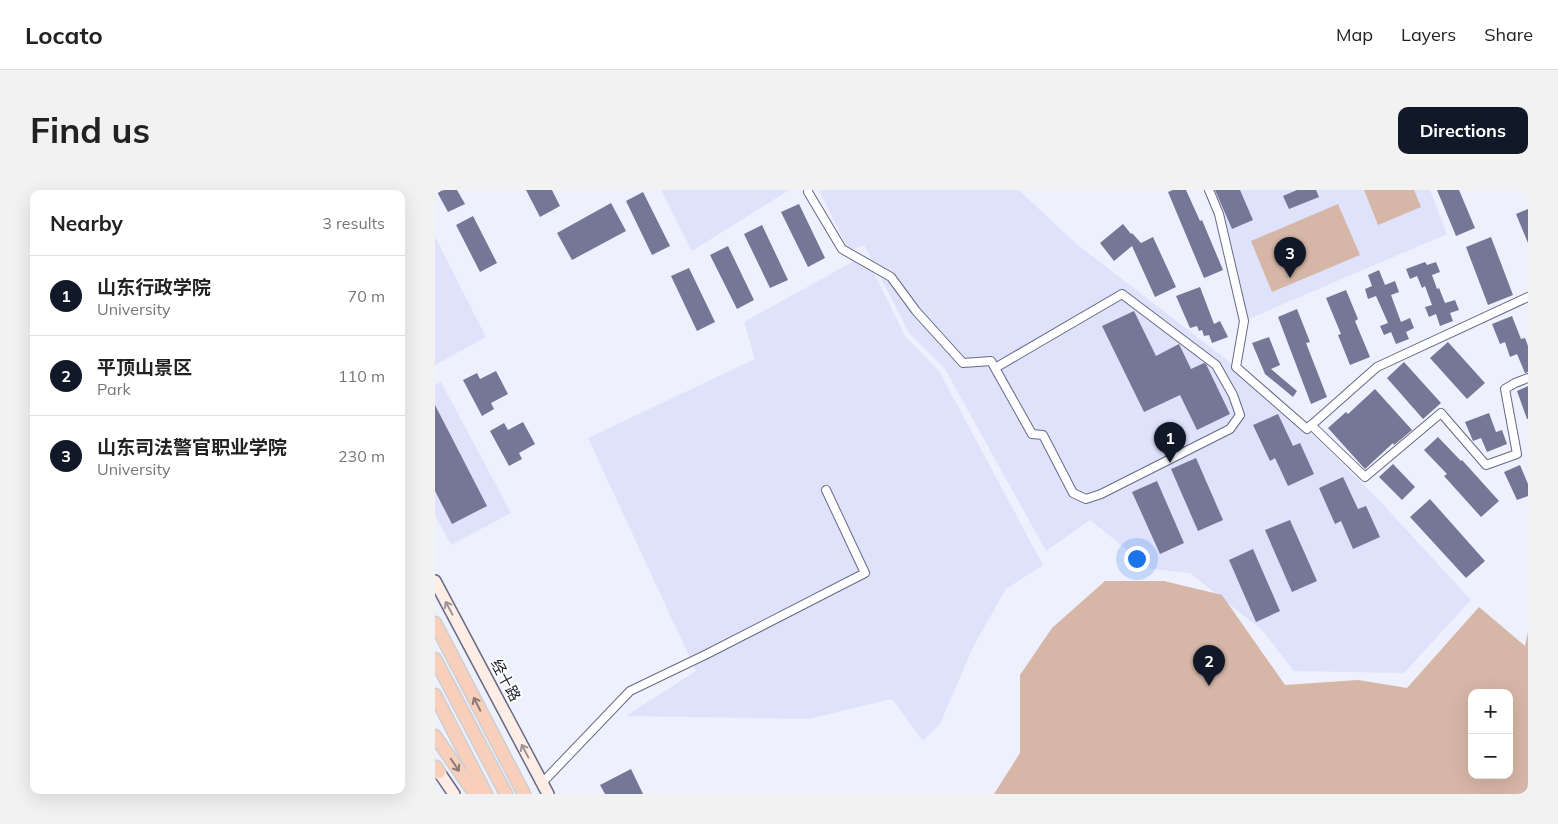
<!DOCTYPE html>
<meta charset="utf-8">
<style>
:root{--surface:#fff;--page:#f2f2f2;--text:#222;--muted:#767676;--line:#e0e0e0;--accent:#111827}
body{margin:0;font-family:Mulish,"Noto Sans SC",sans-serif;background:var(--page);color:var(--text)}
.controls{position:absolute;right:15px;bottom:15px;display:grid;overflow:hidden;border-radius:10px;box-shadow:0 5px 20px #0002}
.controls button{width:45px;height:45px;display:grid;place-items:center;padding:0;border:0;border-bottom:1px solid var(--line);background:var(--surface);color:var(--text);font:25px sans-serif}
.you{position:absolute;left:701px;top:368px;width:18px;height:18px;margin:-12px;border:4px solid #fff;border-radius:50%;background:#1a73e8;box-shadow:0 0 0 8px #1a73e833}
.badge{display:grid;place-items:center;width:32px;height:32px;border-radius:50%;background:var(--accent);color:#fff;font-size:16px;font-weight:700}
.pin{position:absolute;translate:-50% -41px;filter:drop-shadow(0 1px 2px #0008)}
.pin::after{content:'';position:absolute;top:26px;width:18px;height:15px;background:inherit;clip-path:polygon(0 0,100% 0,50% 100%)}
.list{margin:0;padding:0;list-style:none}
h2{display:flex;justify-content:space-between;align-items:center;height:65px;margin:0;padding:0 20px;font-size:21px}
h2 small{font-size:16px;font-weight:400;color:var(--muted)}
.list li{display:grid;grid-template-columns:32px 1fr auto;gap:15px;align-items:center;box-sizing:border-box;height:80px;padding:0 20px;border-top:1px solid var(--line)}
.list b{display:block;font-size:19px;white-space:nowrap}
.list p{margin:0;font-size:16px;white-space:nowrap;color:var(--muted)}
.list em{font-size:16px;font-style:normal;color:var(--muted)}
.map{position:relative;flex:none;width:1093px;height:604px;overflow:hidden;border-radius:10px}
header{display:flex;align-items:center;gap:30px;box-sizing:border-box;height:70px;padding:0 25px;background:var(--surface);border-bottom:1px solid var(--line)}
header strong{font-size:24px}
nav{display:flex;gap:28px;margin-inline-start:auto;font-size:18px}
.intro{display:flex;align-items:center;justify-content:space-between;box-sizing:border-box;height:120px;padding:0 30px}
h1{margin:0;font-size:35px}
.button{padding:12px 22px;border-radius:10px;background:var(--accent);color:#fff;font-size:18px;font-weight:700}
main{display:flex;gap:30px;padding:0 30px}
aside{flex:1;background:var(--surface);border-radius:10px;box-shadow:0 5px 20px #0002}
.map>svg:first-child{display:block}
.built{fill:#dfe2fb}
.green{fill:#d6b6a6;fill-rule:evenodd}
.building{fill:#747795}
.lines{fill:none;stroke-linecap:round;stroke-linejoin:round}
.minor-casing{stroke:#666986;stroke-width:10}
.secondary-casing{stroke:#666986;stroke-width:14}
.trunk-casing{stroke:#cecfd1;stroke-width:15}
.minor{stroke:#fff;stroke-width:8}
.secondary{stroke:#fdede5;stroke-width:11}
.trunk{stroke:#f8cfba;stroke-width:12}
.oneway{stroke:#9a9293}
.oneway2{stroke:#8c7974}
.labels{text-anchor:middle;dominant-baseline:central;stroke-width:4;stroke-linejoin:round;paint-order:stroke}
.street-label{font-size:15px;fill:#21232f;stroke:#fff}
</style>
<header>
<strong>Locato</strong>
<nav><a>Map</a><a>Layers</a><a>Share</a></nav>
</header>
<div class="intro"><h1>Find us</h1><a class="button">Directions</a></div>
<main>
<aside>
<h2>Nearby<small>3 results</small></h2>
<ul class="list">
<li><span class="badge">1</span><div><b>山东行政学院</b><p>University</p></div><em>70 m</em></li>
<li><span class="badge">2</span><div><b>平顶山景区</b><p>Park</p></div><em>110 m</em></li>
<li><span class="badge">3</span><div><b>山东司法警官职业学院</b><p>University</p></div><em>230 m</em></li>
</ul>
</aside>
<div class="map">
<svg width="1093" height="604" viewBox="0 0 1093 604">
<rect width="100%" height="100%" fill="#eef0fd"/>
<!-- built -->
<g class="built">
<path d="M226,0h128l-97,61z"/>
<path d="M384,0h200l55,52 162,125 71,62 70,69 94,102 -67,73 -110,-2 -32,-41 -72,-57 -39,-4 -61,-49 -44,31 -101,-182 -36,-36 -45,-88 -15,6z"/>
<path d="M774,0h221l17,44 -203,87z"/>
<path d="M0,47l51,100 -51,28z"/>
<path d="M430,65l40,81 34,35 104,194 -37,24 -32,56 -34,79 -17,17 -31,-42 -84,20 -182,-3 70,-45 -108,-233 167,-79 -11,-37z"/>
<path d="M6,192l70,131 -60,32 -16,-30v-130z"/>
</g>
<!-- green -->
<g class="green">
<path d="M929,0h50l7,17 -43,18z"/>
<path d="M903,14l22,51 -88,37 -21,-51z"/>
<path d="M670,391h59l58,14 63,90 73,-5 49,8 72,-81 46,39 3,-14v162h-534l26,-41v-78l32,-47zM1037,503h37v82h-37z"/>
</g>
<!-- building -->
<g class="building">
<path d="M1,0h21l8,14 -17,8z"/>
<path d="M91,0h26l8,16 -20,11z"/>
<path d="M738,0h13l14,31 2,-1 21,50 -19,8 -36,-86z"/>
<path d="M780,0h25l13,30 -21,9z"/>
<path d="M862,0h19l3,7 -30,12 -6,-13z"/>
<path d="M1002,0h22l16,38 -19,8z"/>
<path d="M208,2l27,54 -18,9 -26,-54z"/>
<path d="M176,13l15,28 -54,29 -15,-27z"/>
<path d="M364,14l26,54 -17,9 -27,-55z"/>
<path d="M1093,19v34l-12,-29z"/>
<path d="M38,26l24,47 -17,9 -24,-47z"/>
<path d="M688,34l8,10 1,-1 9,10 12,-6 23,50 -21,10 -23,-51 -18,15 -14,-18z"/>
<path d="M327,35l26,55 -18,8 -26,-54z"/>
<path d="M1056,47l22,58 -25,10 -22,-58z"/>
<path d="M293,56l26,54 -17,9 -27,-54z"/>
<path d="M990,72l2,3 9,-3 4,10 -8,3 5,14 2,-1 6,15 10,-3 4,10 -9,3 3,8 -13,5 -4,-12 -7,3 -4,-10 7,-2 -7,-19 -3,2 -5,-12 -7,3 -4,-10z"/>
<path d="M254,78l26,54 -18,9 -26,-55z"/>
<path d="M944,80l6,15 10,-4 4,11 -8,3 10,27 9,-4 4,10 -8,4 3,7 -13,5 -5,-12 -7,3 -4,-9 8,-3 -12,-27 -8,3 -3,-10 7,-3 -4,-11z"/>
<path d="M765,97l14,37 6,-3 8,16 -16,6 -3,-8 -5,1 -2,-6 -3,1 -2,-5 -7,2 -14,-32z"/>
<path d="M911,100l12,29 -3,2 15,36 -20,8 -12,-30 3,-1 -15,-36z"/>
<path d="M862,119l13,33 -4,1 21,54 -16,7 -33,-87z"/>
<path d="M699,121l22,45 23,-12 12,25 13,-6 2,1 24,50 -33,16 -17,-35 -36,17 -42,-86z"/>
<path d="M1077,126l9,23 4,-1 3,8v26l-3,1 -8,-19 -7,3 -5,-15 -5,2 -8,-20z"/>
<path d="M834,147l11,28 -9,4 26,22 -4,6 -28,-23 -13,-31z"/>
<path d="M1013,152l37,41 -18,16 -37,-41z"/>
<path d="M969,172l37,41 -18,16 -36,-41z"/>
<path d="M61,181l12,23 -17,9 3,6 -12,7 -19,-36 14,-7 3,6z"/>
<path d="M1093,196v33h-1l-10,-28z"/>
<path d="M940,199l37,41 -18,15 -1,-2 -28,26 -37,-41 18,-16 2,2z"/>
<path d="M0,215l52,101 -35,18 -17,-33z"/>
<path d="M1054,223l7,19 6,-2 5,14 -20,8 -6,-14 -8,3 -8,-19z"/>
<path d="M843,224l15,32 7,-3 14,31 -26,12 -13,-28 -5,3 -17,-36z"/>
<path d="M88,232l12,22 -16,9 3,6 -13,7 -19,-35 14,-8 4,7z"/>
<path d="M1003,247l23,24 1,-1 37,41 -18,16 -37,-41 3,-2 -23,-24z"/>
<path d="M761,268l27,62 -25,11 -27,-62z"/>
<path d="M958,274l22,23 -13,13 -23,-23z"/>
<path d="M1085,275l8,19v12l-11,4 -13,-28z"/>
<path d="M908,287l15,32 8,-3 14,31 -27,12 -12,-28 -6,3 -16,-36z"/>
<path d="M722,291l27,62 -24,11 -28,-62z"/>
<path d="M995,309l55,62 -19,17 -56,-61z"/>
<path d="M855,330l27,61 -25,11 -27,-62z"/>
<path d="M818,359l27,62 -24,11 -27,-62z"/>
<path d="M196,579l12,25h-38l-5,-9z"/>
</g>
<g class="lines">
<!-- minor casing -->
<g class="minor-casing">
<g id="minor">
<path d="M373,0v2l34,57 49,28 25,34 47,52 28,-2 41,73 11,1 30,58 13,6 15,-5 129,-65 10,-14 -7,-20 -17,-30 -94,-71 -127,74"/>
<path d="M774,0l10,24 25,107 -8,46 71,62 70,-62 151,-70"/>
<path d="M876,235l54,52 76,-64 45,52 31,-11 -12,-65 10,-6 13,-5"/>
<path d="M107,593l88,-92 77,-37 158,-81 -39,-83"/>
</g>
</g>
<!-- secondary casing -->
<g class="secondary-casing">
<g id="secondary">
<path d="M0,391l113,213"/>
<path d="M4,582l15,22"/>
</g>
</g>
<!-- trunk casing -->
<g class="trunk-casing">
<g id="trunk">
<path d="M0,433l89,171"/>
<path d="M0,469l71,135"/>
<path d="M0,505l51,99"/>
<path d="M0,546l40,58"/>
<path d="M1,577l3,5"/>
</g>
</g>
<!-- minor -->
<use href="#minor" class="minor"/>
<!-- secondary -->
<use href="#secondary" class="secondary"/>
<!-- trunk -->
<use href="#trunk" class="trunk"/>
</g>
<!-- one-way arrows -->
<defs><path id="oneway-shaft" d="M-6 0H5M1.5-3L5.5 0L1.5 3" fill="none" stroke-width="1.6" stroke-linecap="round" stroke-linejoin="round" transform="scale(1.25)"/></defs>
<g class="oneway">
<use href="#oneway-shaft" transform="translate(14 418) rotate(-118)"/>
<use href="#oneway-shaft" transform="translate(90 561) rotate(-118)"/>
</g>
<g class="oneway2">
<use href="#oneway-shaft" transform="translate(42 514) rotate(-117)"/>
<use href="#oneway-shaft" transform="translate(20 575) rotate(56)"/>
</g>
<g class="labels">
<!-- street labels -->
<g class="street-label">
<text transform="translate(71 490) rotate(62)">经十路</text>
</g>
</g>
</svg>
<div class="controls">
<button>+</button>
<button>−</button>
</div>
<div class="you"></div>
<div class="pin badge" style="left:735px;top:273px">1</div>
<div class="pin badge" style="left:774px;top:496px">2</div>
<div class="pin badge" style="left:855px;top:88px">3</div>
</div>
</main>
